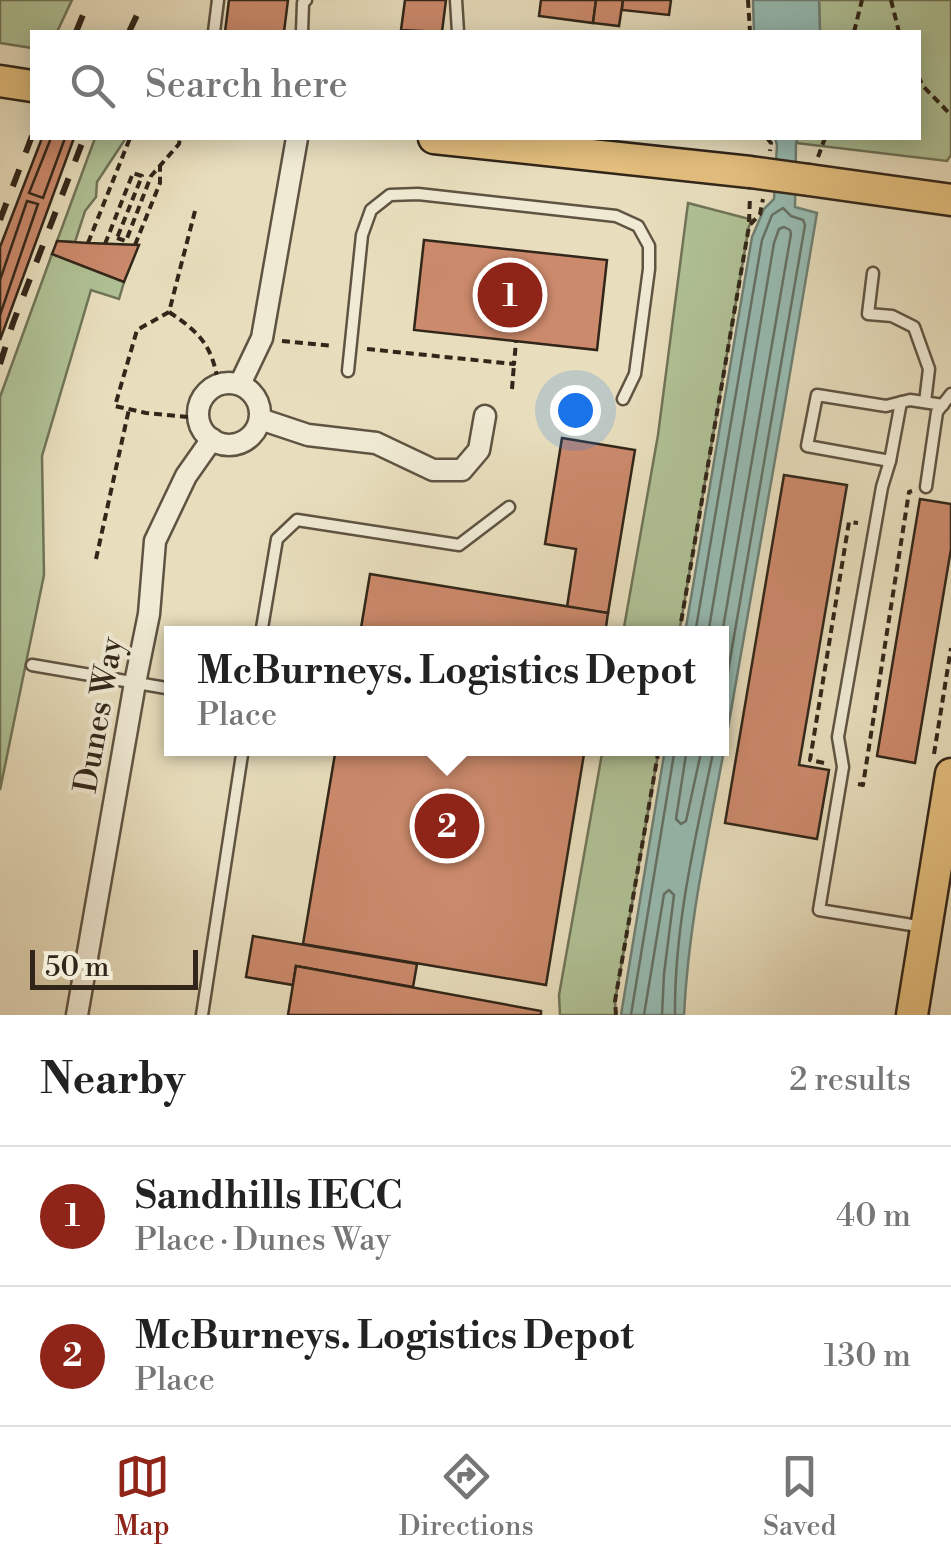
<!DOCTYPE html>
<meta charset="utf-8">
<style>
:root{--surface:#fff;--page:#f6f6f6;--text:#222;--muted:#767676;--line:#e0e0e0;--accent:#8f2418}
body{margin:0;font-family:"Libre Bodoni",serif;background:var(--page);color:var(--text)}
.scale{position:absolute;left:30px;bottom:25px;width:168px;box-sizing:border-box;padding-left:10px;border:5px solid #312619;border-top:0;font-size:28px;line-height:35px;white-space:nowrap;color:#312619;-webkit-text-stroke:8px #f0ead4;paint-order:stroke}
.you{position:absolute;left:575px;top:410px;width:35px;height:35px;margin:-25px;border:8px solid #fff;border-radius:50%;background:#1a73e8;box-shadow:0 0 0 15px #1a73e833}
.badge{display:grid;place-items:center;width:65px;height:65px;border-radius:50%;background:var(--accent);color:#fff;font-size:32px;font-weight:700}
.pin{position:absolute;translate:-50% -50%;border:5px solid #fff;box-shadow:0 2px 10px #0006}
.popup{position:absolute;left:164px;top:626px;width:565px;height:130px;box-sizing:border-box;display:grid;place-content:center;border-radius:0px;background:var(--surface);filter:drop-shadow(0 2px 8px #0005);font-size:32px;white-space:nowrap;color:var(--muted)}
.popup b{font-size:38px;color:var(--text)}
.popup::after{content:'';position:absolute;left:50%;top:100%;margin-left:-20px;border:20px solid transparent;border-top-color:var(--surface)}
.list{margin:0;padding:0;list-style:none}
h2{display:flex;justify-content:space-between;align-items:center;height:130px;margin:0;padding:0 40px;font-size:42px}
h2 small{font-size:32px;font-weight:400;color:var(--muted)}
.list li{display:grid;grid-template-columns:65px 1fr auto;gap:30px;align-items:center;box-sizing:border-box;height:140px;padding:0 40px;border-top:2px solid var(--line)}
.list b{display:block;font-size:38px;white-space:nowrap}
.list p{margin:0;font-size:32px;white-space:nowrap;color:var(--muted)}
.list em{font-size:32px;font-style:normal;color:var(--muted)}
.icon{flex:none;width:55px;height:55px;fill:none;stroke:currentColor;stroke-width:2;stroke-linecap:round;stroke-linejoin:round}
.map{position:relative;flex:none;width:951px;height:1015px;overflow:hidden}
.search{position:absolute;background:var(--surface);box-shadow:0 5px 25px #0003;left:30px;right:30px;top:30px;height:110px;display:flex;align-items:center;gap:25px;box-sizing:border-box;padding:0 35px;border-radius:0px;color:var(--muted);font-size:38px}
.sheet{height:410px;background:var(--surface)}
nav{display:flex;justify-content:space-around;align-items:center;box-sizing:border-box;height:140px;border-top:2px solid var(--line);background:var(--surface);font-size:28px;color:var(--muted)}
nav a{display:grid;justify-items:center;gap:5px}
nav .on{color:var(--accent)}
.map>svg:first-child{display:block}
.green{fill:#b0c296;stroke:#707458;stroke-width:2.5}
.water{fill:#97bcb3;stroke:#6e8075;stroke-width:2.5}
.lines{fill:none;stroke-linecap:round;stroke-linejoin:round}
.shore{stroke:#647166;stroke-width:2.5}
.building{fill:#cc8a6c;stroke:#312619;stroke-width:2.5}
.lane-casing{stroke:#5f5442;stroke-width:15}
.street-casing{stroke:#5f5442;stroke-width:25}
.primary-casing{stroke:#312619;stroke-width:35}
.path{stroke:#312619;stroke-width:4;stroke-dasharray:8 5;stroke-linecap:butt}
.lane{stroke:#f0ead4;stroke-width:10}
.street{stroke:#f0ead4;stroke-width:20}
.primary{stroke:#e4bf7e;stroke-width:30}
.rail{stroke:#312619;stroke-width:6;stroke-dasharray:18 18;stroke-linecap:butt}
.primary-bridge-casing{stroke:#312619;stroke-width:35;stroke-linecap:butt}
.primary-bridge{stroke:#e4bf7e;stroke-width:30}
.labels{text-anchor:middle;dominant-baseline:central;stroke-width:8;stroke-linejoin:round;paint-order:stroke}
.street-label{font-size:32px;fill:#312619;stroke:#f0ead4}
</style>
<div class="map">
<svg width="951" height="1015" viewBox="0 0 951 1015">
<rect width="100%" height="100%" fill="#e8debd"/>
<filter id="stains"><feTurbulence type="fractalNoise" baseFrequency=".002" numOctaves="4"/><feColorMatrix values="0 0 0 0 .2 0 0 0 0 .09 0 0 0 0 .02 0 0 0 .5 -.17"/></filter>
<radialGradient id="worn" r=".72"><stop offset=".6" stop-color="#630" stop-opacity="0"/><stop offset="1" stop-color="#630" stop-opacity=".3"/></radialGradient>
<!-- green -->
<g class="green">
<path d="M0,0h72l-15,32h-25v16l-32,-5z"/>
<path d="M819,0h132v155l-4,6 -151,-18 2,-5h120v-106h-98z"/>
<path d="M95,138h31l-29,44 -1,15 -11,14 -10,31 -18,-1z"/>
<path d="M688,203l65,17 -4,6 -70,407h-56l35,-198z"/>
<path d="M52,254l72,28 -5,17 -28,-9 -49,166 2,119 -44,215v-393z"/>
<path d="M603,748l56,1 -44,252 1,14h-56l-1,-20z"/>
</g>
<!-- water -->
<g class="water">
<path d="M753,0h66l1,32h-66z"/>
<path d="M775,138h23l-2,5 -1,64 22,6c-28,170 -58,339 -88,509 -17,99 -40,191 -45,293h-63l44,-266 57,-1v-114l-37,-1 67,-396 12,-28 10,-10 3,-54z"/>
</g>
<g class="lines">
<!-- shore -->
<g class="shore">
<path d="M695,634l67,-394 10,-25 11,-7 8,8 12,4 2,5 -83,481"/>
<path d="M708,634l66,-391 5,-14 5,-2 6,3 1,4 -69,400"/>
<path d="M687,748l-11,71 5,5 5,-3 16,-73"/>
<path d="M631,1015l44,-267"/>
<path d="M644,1015l20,-121 5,-4 5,5 -10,79 -2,41"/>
<path d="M675,1015c-1,-89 21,-180 39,-267"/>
</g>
</g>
<!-- building -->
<g class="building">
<path d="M229,0h59l-4,32h-59z"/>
<path d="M405,0h41l-4,32 -41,-2z"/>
<path d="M541,0h55l-3,23 -54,-7z"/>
<path d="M596,0h27l-4,26 -26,-3z"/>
<path d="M623,0h48l-2,15 -47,-5z"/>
<path d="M42,138h32l-74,202v-93z"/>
<path d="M51,138h14l-22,60 -14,-5z"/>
<path d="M27,201l11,3 -38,111v-35z"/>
<path d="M424,240l183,20 -10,90 -183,-20z"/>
<path d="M57,241l31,2 51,2 -15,37 -72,-28z"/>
<path d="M562,438l73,12 -27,163 -41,-6 9,-58 -31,-5z"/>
<path d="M784,475l63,10 -48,280 30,5 -12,69 -92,-16z"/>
<path d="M920,499l31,5v45l-36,214 -38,-7z"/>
<path d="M370,574l238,39 -3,21h-245z"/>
<path d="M336,748h249l-39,237 -243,-41z"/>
<path d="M253,936l164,28 -4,23 -117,-21 -3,19 -47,-8z"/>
<path d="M296,966l245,45v4h-253z"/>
</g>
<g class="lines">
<!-- lane casing -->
<g class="lane-casing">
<g id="lane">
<path d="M456,0l2,32"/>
<path d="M214,32l4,-32"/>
<path d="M302,32l1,-29 3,-3"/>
<path d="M873,273l-5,41 24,2 22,11 15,42 -4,33"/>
<path d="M348,371l14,-136 9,-25 19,-15 28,-1 198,22 22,10 11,20v23l-14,105 -12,25"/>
<path d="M901,402l-11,59 -83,-15 10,-51 69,11 24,-6 33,5"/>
<path d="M890,461l-8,26 -44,250 5,30 -24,143 105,17"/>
<path d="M926,487l11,-75 14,-18"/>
<path d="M261,634l16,-95 20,-19 162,25 50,-38"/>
<path d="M32,665l140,24"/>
<path d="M202,1015l41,-267"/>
</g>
</g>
<!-- street casing -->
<g class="street-casing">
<g id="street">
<circle cx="229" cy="414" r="31"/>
<path d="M240,384l22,-46 35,-200"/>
<path d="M260,419l48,16 68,8 57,27h29l17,-20 6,-34"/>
<path d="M77,1015l58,-332 14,-69 6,-73 31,-65 26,-37"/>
</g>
</g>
<!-- primary casing -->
<g class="primary-casing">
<g id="primary">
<path d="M0,81l32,5"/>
<path d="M434,138l316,34"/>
<path d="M809,180l142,20"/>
<path d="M912,1015l39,-241"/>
</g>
</g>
<!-- path -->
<g class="path">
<path d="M748,0l2,32"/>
<path d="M891,0l8,32"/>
<path d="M854,32l8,-32"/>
<path d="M918,76l5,10 28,29"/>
<path d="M767,138l4,5 -1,8"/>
<path d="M818,157l7,-19"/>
<path d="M195,211l-26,101 -32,18 -22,76 31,7 52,5"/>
<path d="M749,222l1,-25"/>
<path d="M117,238l9,3 25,-65 28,-32 1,-6"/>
<path d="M88,243l42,-105"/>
<path d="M105,244l28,-71 9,3 -25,62"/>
<path d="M135,245l25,-62v-18"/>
<path d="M169,312c30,20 43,33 49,70"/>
<path d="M282,341l51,5"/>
<path d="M367,349l147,15 2,-22"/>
<path d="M512,389l2,-25"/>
<path d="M96,559l33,-150"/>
<path d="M679,634l70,-408 11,-12 3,-15"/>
<path d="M934,754l17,-106"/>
<path d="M824,763l-14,-3 39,-238 9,1"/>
<path d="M858,784l5,1 46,-293 3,-1"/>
<path d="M616,1015l-1,-14 44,-253"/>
</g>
<!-- lane -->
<use href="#lane" class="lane"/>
<!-- street -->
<use href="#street" class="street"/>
<!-- primary -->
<use href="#primary" class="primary"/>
<!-- rail -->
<g class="rail">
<path d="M76,32l13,-32"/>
<path d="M129,32l15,-32"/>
<path d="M0,220l32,-84"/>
<path d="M0,364l13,-41 71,-185"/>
</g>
<!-- primary-bridge casing -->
<g class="primary-bridge-casing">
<path id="primary-bridge" d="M750,172l59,8"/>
</g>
<!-- primary-bridge -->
<use href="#primary-bridge" class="primary-bridge"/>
</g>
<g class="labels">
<!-- street labels -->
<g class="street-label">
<text transform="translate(99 715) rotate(-80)">Dunes Way</text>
</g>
</g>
<rect width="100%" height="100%" filter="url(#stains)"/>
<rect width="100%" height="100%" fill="url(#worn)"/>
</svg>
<div class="scale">50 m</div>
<div class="you"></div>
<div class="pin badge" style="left:510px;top:295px">1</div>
<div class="pin badge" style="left:447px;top:826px">2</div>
<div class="popup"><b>McBurneys. Logistics Depot</b>Place</div>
<div class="search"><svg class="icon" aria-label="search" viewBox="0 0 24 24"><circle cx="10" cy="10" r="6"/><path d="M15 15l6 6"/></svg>Search here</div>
</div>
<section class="sheet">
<h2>Nearby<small>2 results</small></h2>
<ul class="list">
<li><span class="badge">1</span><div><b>Sandhills IECC</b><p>Place · Dunes Way</p></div><em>40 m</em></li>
<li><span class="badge">2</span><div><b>McBurneys. Logistics Depot</b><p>Place</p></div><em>130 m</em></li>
</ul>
</section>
<nav>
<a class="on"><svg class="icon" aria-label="map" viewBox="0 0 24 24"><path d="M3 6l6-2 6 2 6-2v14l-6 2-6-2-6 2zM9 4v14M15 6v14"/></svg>Map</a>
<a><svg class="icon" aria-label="directions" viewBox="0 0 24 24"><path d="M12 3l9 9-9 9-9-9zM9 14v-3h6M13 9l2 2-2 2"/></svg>Directions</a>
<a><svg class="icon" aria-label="saved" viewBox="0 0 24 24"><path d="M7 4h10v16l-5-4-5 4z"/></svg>Saved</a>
</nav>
